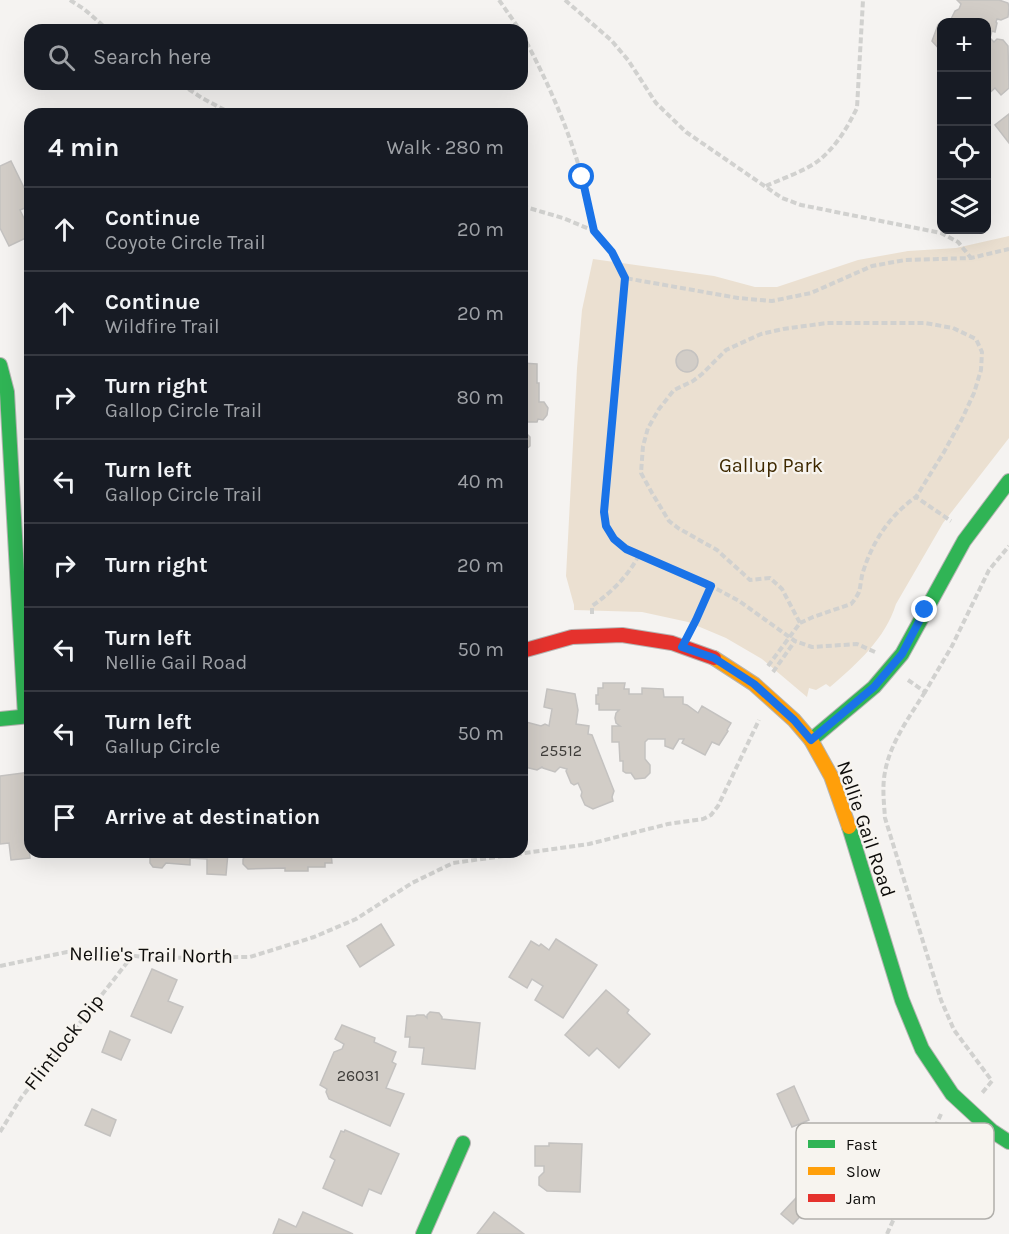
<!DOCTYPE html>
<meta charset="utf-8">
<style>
:root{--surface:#171b24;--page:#242831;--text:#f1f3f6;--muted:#9ea1a6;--line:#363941}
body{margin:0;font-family:Karla,sans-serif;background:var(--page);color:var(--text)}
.controls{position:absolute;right:18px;top:18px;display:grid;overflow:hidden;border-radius:12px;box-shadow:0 6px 24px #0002}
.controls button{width:54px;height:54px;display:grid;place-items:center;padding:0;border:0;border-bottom:2px solid var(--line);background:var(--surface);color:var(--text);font:30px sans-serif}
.stop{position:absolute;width:18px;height:18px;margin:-14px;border:4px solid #1a73e8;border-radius:50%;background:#fff}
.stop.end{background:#1a73e8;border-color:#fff;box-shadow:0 2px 6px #0008}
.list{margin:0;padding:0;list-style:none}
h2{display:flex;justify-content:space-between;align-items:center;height:78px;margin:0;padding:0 24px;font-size:26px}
h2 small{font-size:20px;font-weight:400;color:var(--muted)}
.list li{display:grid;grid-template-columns:39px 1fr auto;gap:18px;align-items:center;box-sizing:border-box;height:84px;padding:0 24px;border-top:2px solid var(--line)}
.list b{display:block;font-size:22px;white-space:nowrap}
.list p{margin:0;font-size:20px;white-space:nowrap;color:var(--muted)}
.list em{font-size:20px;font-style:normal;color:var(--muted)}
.icon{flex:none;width:33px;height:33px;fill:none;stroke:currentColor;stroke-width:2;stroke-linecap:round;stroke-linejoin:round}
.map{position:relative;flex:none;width:1009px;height:1234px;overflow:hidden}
.search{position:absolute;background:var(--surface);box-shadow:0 6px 24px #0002;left:24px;top:24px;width:504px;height:66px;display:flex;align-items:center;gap:15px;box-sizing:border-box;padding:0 21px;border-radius:18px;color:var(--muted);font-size:22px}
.panel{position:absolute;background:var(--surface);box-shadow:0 6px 24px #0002;left:24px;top:108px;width:504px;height:750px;border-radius:18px}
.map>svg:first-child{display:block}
.green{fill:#ebe0d1}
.building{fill:#d2cdc7;stroke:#c4c2c0;stroke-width:1.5}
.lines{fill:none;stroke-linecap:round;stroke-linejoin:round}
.fast-casing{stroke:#b5b4b2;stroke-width:16}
.slow-casing{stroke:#b5b4b2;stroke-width:16}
.jam-casing{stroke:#b5b4b2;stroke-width:16}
.path{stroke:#d1d1cf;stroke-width:4;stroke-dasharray:6 3;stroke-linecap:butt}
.fast{stroke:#30b455;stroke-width:14}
.slow{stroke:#ff9f0a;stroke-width:14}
.jam{stroke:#e5322d;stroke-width:14}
.route{stroke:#1a73e8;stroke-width:8}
.labels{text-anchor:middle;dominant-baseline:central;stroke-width:4.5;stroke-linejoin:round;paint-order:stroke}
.number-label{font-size:16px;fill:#3f3d3a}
.park-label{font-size:20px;fill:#3e2900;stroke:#f7f4ef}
.street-label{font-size:20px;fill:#0e0d0b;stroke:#f7f4ef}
.key{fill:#f7f4ef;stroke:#b1afab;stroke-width:1.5}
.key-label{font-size:16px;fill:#0e0d0b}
</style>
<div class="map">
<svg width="1009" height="1234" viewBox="0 0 1009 1234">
<rect width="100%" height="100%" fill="#f5f3f1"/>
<!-- green -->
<path class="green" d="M1009,236v202l-66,85 -47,81c-11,35 -39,60 -66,83l-4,-3 -10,6 -7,-2 -2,9 -45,-38 -36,-21 -38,-16 -46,-10 -68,-2v-5l-8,-29 11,-208 5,-58 11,-51 121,17 41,11h22l81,-27 50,-9 48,-3z"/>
<!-- building -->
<g class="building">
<path d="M957,0h42l9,3 1,4 -1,10 -7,3 -4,-1 -1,3 1,1 -2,9 -3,-1 -2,7 4,4 3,-3 6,1 5,6 1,42 -8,7 -6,-7 -9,8v-74h-35l-1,-1 5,-10 4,-2 2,-5z"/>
<path d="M938,25l4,1v26l-10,-11z"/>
<path d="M1009,114v29l-14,-18z"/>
<path d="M11,161l19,39v6l-10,4 10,21v5l-21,10 -9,-18v-62z"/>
<circle cx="687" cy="361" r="11"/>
<path d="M522,363l15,1v19h2v19h5l4,6 -1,7 -4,5 -5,-1 -1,3h-10v2h-5z"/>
<path d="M522,432h3l5,5v9l-5,4 -1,4h-2z"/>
<path d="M603,683h22l-1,6h5v5h13v-6l21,1 1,8h19v7l4,1 11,8 4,-7 29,17 -4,7 1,1 -9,14 -7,-3 -7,13 -23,-12 2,-4h-5l-6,10 -8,-3v-7h-17l-3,3v17l5,6v8l-5,5 -10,1 -4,-6h-5l-3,-2v-10h-3l-1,-19h-7v-16h8l-4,-3 -1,-5 1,-5 3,-3h-20v-6h-3v-9h2v-7h5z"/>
<path d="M547,689l28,5 3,16 -2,14 13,2 -1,8 4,1 22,56 -2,6 1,4 -20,8 -8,-4 -4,-9 1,-4 -4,-9 -4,2 -3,-2 -5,-12 1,-2 -7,-2 -5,5 -12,-4 -1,-1 -5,3 -12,-3 -3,-5 2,-18h-2v-26l5,2 -1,2 15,4 4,-2 4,2 3,-17 -8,-2z"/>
<path d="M30,772v55h-3l3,31 -19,2 -2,-17 -9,1v-68z"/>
<path d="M150,852h62l16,1 -2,22 -19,-1v-15l-17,-1v7l-24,-2 -4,5 -9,-1 -3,-4z"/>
<path d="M246,852h85l1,11h-7v4h-17v4h-23v-3l-37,1 -5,-5v-5l3,-3z"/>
<path d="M381,924l13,21 -34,22 -13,-21z"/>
<path d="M556,939l41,26 -34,53 -28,-18 8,-14 -11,-7 -5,9 -18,-11 22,-36 8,5 2,-2 8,6z"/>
<path d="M152,969l25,11 -9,21 15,6 -12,26 -40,-17z"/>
<path d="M606,990l23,20 -2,3 23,21 -31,34 -22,-20 -8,8 -24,-21z"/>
<path d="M430,1012l9,1 3,4v2l38,4 -5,46 -53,-5 2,-16 -15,-1 1,-10h-5l2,-21h8l2,-1h7l3,3v-3z"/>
<path d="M342,1025l33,13 -1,4 22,10 -4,10 4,2 -10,24 18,6 -14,32 -61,-27 -3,-7 1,-3 -7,-4 14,-33 8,-3 2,-5 -9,-5z"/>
<path d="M110,1031l20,9 -9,20 -19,-8z"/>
<path d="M794,1086l15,34 -17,7 -15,-33z"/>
<path d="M92,1109l24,11 -6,16 -25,-11z"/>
<path d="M345,1130l54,24 -18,40 -12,-5 -7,17 -39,-18 12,-28 -5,-3 11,-26 3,1z"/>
<path d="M549,1143l33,1 -2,48 -33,-1 -8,-6v-8l5,-5v-6h-9v-20h14z"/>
<path d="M810,1183l12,11 -29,30 -12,-10z"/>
<path d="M303,1212l50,22h-80l6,-15 17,8z"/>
<path d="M494,1212l30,22h-47z"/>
</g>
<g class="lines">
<!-- fast casing -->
<g class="fast-casing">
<g id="fast">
<path d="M0,365l7,27 18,324"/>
<path d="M0,719l30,-3"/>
<path d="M811,740l63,-53 28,-33 62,-113 45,-60"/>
<path d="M849,827l53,173 20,49 30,45 40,37 17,11"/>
<path d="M423,1234l40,-91"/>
</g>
</g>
<!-- slow casing -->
<g class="slow-casing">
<path id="slow" d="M714,658l40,26 40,36 17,20 20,36 18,51"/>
</g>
<!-- jam casing -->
<g class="jam-casing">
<path id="jam" d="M522,651l50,-14 50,-2 50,8 42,15"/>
</g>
<!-- path -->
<g class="path">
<path d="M70,0l14,9 24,21"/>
<path d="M499,0l21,30"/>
<path d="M565,0l46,40 17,20 28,43 30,29 96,66 19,7 140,28 17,9 13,16"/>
<path d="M522,34c25,46 46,93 60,143 5,17 8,36 12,54"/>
<path d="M181,84l21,14 30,16"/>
<path d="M766,186c15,-7 39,-15 52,-25 18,-14 29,-33 39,-53l6,-108"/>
<path d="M522,206l41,12 31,13 18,21 13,26"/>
<path d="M592,614v-8c20,-14 36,-30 47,-51"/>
<path d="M800,623l13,-6 38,-13c3,-3 6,-8 8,-12 2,-7 2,-16 5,-23 9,-28 27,-55 52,-72"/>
<path d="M693,625l18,-39"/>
<path d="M875,652l-18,-8 -45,3 -17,-6 -56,-40 -28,-15 -85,-37 -12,-10 -8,-12 -2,-15 21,-234 113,20 34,3 39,-8 61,-27 33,-6 66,-2 38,-9"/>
<path d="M768,666l32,-43 -18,-34 -12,-11 -20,2 -33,-30 -39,-22 -9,-7 -17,-28 -11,-20 2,-27 5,-18 11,-19 15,-19 19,-9 9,-7 24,-24 35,-16 22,-5 44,-6h98l28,5 23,11 6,13 -1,18 -7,23 -12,26 -18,33 -28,45 35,24"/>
<path d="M773,672l22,-31"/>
<path d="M908,680l17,12 27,-46 37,-76 20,-24"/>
<path d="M925,692c-15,24 -35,51 -40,80 -3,15 -1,31 0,46l56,182 13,30 38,51 -10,12"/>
<path d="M0,966l67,-14h33l53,6 97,-1 64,-20 42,-18 56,-36 41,-20 136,-19 79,-20 35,-5 8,-4 7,-9 41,-86"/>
<path d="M0,1132l21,-34 112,-143"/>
<path d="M887,1234l54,-120"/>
</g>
<!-- fast -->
<use href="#fast" class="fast"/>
<!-- slow -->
<use href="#slow" class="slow"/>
<!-- jam -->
<use href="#jam" class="jam"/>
</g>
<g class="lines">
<!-- route -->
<path class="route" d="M582,177l12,54 18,21 13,26 -21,234 2,14 8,13 12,10 85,37 -15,34 -14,27 32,11 40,26 40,36 17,20 63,-53 28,-33 23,-44"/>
</g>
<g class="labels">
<!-- number labels -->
<g class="number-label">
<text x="561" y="750">25512</text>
<text x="358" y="1075">26031</text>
</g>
<!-- park labels -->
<g class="park-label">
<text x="771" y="465">Gallup Park</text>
</g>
<!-- street labels -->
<g class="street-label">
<text transform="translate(866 829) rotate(71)">Nellie Gail Road</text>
<text transform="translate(151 955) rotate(1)">Nellie's Trail North</text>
<text transform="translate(64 1042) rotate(-52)">Flintlock Dip</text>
</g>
</g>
<!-- legend -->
<rect x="796" y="1123" width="198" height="96" rx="9" class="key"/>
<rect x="808" y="1140" width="27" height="8" fill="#30b455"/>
<rect x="808" y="1167" width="27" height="8" fill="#ff9f0a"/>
<rect x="808" y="1194" width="27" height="8" fill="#e5322d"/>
<g class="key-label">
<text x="846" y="1150">Fast</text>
<text x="846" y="1177">Slow</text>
<text x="846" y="1204">Jam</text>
</g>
</svg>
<div class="controls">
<button>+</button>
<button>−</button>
<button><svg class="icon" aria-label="locate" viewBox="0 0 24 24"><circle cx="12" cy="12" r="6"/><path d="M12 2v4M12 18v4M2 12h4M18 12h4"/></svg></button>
<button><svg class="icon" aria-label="layers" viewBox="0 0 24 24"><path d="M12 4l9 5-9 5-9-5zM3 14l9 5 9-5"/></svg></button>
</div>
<div class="stop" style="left:582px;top:177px"></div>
<div class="stop end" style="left:925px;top:610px"></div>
<div class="search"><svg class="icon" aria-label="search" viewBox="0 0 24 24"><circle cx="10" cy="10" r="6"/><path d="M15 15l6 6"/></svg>Search here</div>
<section class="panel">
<h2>4 min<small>Walk · 280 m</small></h2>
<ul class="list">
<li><svg class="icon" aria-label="ahead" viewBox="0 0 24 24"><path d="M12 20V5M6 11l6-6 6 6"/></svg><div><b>Continue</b><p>Coyote Circle Trail</p></div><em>20 m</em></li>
<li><svg class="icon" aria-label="ahead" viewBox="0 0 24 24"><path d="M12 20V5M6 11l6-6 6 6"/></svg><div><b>Continue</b><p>Wildfire Trail</p></div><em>20 m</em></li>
<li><svg class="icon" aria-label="right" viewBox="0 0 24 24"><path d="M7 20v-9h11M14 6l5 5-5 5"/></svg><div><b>Turn right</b><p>Gallop Circle Trail</p></div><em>80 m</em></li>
<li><svg class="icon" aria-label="left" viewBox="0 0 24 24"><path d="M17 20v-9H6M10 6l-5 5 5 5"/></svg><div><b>Turn left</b><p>Gallop Circle Trail</p></div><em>40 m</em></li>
<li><svg class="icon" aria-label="right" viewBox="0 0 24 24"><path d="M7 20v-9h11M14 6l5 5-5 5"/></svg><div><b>Turn right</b></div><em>20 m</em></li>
<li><svg class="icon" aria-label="left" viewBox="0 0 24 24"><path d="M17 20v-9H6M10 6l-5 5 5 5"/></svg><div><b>Turn left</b><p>Nellie Gail Road</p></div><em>50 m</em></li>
<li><svg class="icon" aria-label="left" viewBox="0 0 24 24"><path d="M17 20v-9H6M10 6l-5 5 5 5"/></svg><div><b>Turn left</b><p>Gallup Circle</p></div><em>50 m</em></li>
<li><svg class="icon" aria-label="arrive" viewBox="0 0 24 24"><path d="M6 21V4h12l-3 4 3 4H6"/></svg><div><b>Arrive at destination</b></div></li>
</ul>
</section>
</div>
